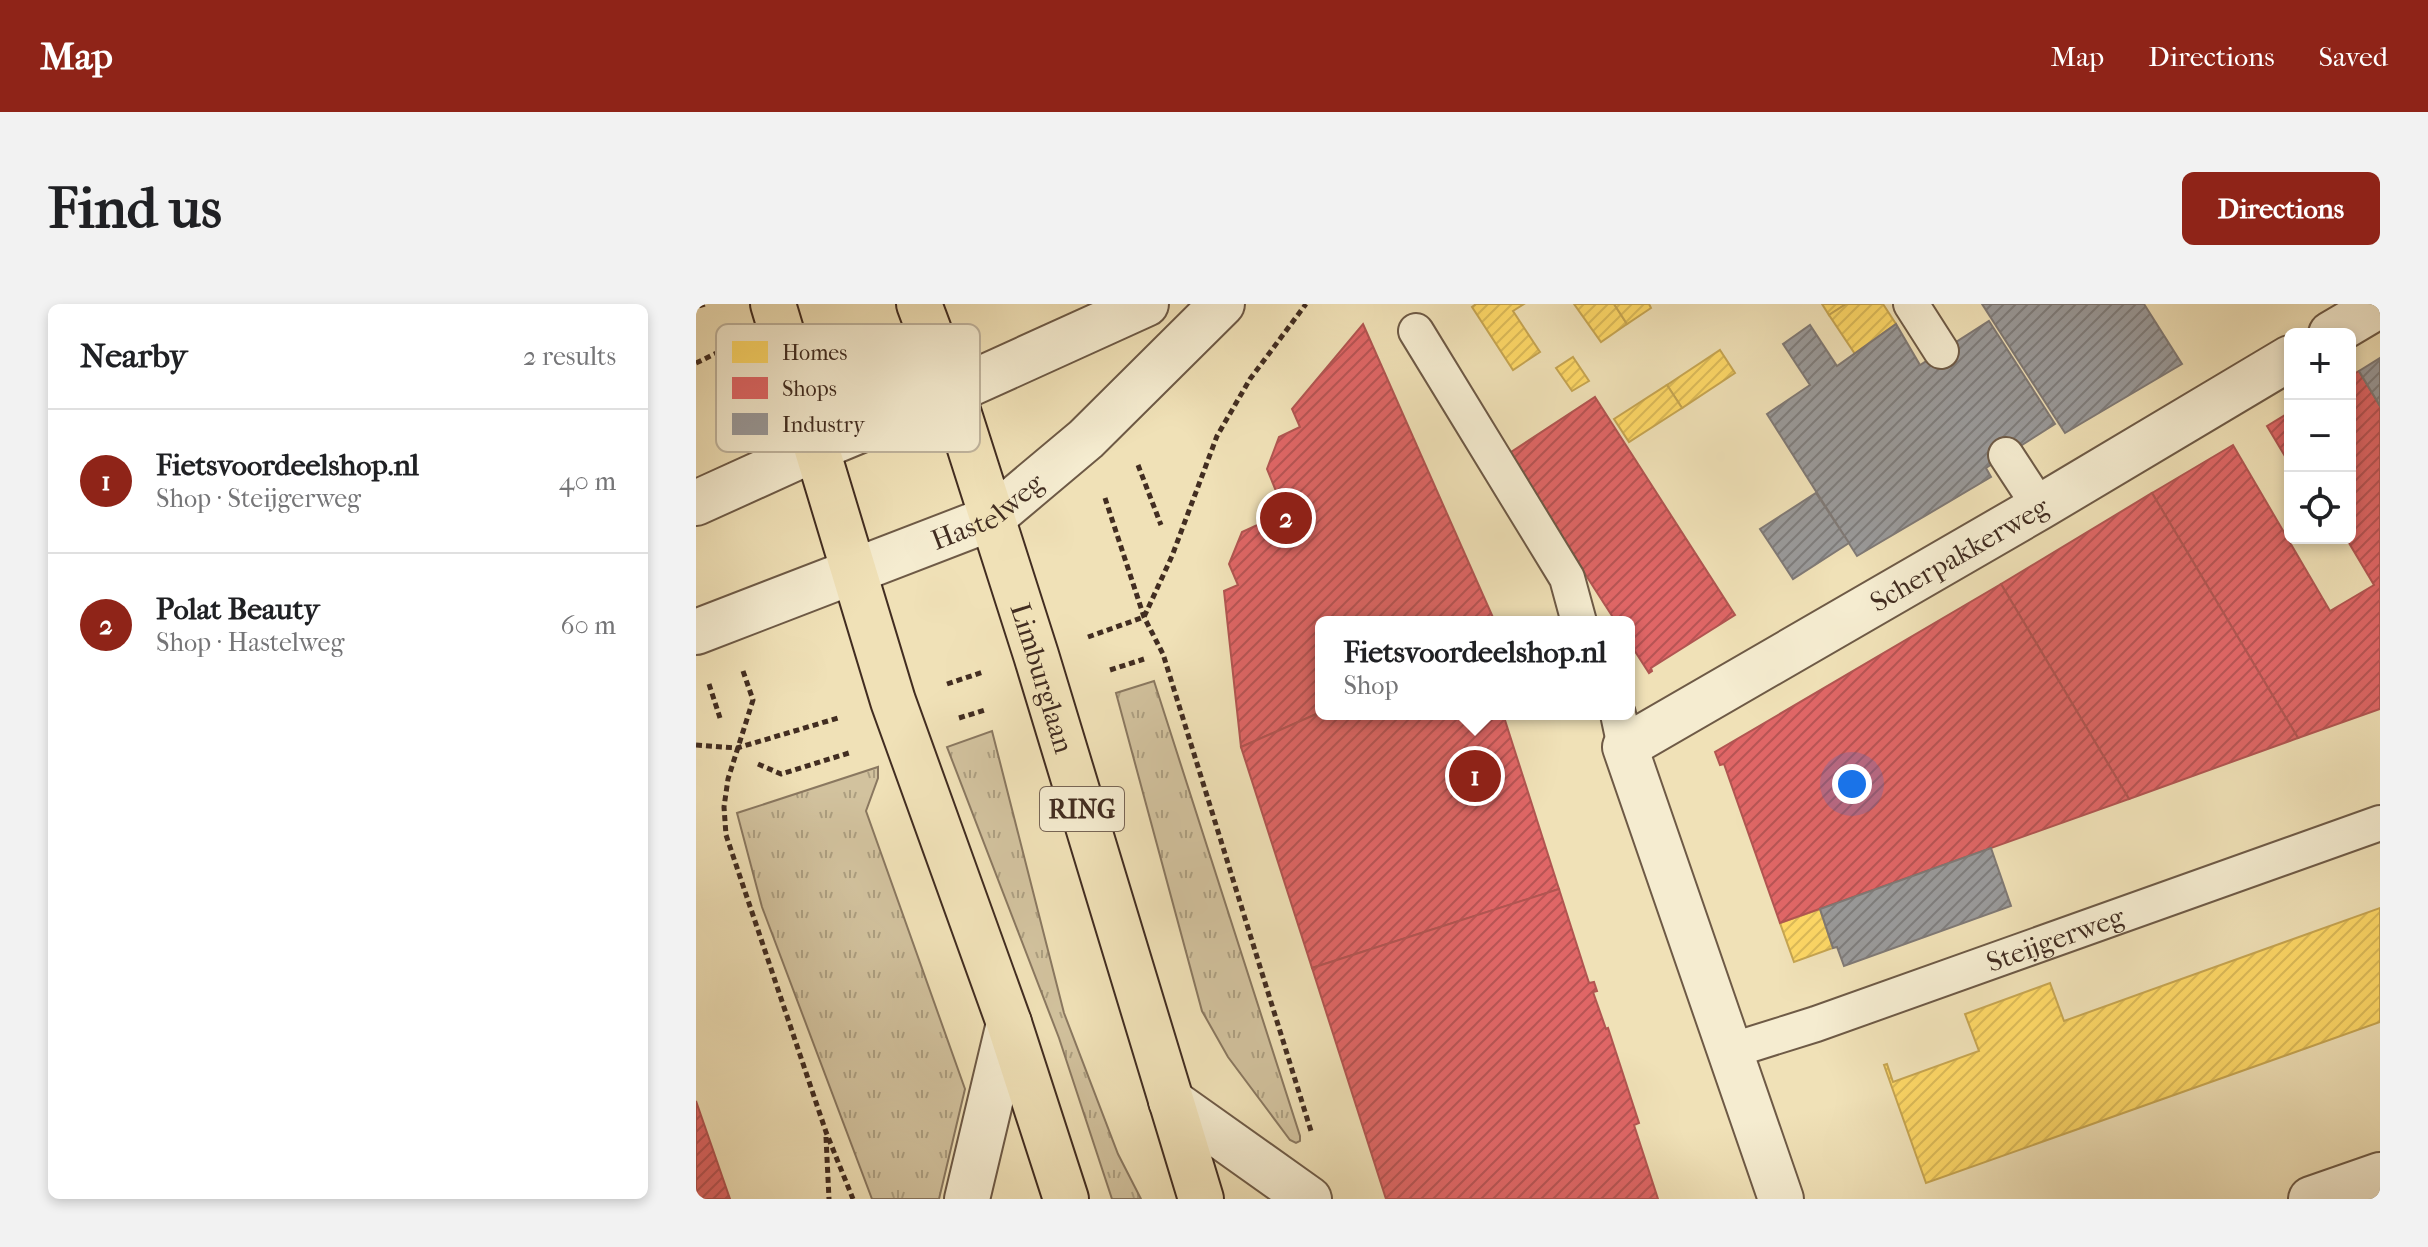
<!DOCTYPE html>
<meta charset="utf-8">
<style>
:root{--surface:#fff;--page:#f2f2f2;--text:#202124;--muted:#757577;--line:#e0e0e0;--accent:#8f2418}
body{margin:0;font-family:"IM FELL French Canon",serif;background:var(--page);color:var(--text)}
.controls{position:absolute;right:24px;top:24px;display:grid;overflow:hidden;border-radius:12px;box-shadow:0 4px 12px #0003}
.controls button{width:72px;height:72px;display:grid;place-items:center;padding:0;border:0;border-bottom:2px solid var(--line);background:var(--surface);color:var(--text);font:40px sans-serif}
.you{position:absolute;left:1156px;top:480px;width:28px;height:28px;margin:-20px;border:6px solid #fff;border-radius:50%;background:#1a73e8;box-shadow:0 0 0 12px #1a73e833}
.badge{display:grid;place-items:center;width:52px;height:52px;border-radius:50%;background:var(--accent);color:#fff;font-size:26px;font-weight:700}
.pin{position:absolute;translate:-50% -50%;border:4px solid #fff;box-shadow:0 2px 8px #0006}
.popup{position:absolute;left:619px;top:312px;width:320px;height:104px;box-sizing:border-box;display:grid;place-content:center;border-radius:12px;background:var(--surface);filter:drop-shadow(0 2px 6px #0005);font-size:26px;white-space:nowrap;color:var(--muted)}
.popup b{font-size:30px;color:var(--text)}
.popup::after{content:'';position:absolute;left:50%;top:100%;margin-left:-16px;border:16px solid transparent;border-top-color:var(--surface)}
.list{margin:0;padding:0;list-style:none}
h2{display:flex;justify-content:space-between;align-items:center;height:104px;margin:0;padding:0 32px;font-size:34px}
h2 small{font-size:26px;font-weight:400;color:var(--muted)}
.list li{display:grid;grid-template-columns:52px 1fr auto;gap:24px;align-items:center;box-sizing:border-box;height:144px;padding:0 32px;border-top:2px solid var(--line)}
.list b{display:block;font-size:30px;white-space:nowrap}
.list p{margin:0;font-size:26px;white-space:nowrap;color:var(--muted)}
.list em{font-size:26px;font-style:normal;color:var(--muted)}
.icon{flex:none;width:44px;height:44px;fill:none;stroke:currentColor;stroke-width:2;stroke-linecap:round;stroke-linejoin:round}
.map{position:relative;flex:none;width:1684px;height:895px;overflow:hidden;border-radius:12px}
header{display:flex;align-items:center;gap:48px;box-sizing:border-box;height:112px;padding:0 40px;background:var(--accent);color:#fff}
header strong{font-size:38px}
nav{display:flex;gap:44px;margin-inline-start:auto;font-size:28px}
.intro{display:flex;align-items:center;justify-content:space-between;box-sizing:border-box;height:192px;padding:0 48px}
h1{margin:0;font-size:56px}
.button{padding:20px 36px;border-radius:12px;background:var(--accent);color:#fff;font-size:28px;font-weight:700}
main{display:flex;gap:48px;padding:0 48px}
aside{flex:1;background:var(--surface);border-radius:12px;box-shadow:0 4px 12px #0003}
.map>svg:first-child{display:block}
.grass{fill:url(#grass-tufts);stroke:#8a7860;stroke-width:2}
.homes{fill:url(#homes-hatch);stroke:#c6a551;stroke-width:2}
.shops{fill:url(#shops-hatch);stroke:#b15551;stroke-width:2}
.industry{fill:url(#industry-hatch);stroke:#7f7975;stroke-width:2}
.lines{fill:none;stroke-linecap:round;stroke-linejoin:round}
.service-casing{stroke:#6e5a46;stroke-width:38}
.minor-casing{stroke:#6e5a46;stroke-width:48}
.tertiary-casing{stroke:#6e5a46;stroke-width:48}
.primary-casing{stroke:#422d21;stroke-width:48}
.path{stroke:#422d21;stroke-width:5;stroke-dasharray:6 4;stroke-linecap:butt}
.service{stroke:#f5ecd0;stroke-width:34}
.minor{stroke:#f5ecd0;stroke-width:44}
.tertiary{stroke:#f5ecd0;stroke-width:44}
.primary{stroke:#f0e1b7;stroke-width:44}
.labels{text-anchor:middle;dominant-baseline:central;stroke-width:8;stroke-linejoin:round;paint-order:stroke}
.shield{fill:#f5ecd0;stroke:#786656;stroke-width:2}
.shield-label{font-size:26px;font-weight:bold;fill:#422d21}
.street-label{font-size:28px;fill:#422d21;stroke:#f5ecd0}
.key{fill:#f5ecd0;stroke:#bfb39c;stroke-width:2}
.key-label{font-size:22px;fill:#422d21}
</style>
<header>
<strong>Map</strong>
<nav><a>Map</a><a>Directions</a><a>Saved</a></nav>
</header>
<div class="intro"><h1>Find us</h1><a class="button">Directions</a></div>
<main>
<aside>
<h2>Nearby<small>2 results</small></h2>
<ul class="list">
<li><span class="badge">1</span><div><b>Fietsvoordeelshop.nl</b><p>Shop · Steijgerweg</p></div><em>40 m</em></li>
<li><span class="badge">2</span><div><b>Polat Beauty</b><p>Shop · Hastelweg</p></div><em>60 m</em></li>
</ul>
</aside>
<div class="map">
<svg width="1684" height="895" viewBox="0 0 1684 895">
<defs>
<pattern id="grass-tufts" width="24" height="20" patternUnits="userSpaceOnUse" patternTransform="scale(2)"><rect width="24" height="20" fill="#d2c29e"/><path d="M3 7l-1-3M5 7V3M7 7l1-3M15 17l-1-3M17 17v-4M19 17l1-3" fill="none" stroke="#ac9e80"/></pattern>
<pattern id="homes-hatch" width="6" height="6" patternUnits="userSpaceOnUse" patternTransform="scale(2)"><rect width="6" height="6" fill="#ffd966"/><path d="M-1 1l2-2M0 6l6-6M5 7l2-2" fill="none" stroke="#dcbb58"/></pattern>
<pattern id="shops-hatch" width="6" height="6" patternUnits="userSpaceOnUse" patternTransform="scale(2)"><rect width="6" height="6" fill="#e06666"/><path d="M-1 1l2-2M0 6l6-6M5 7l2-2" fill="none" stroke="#b75454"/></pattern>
<pattern id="industry-hatch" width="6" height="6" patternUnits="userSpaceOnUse" patternTransform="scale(2)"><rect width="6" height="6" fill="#999"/><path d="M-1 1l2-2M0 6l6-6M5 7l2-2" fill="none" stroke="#7e7d7c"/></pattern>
</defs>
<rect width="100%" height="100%" fill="#f0e1b7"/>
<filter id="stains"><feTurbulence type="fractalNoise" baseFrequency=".0025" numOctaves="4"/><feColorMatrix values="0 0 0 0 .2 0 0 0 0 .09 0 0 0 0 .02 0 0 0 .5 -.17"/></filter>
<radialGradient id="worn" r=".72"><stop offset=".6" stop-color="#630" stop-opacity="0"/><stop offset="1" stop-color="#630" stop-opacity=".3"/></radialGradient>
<!-- grass -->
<g class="grass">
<path d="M458,377l146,455v5l-4,2 -6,-3 -62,-83 -26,-46 -86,-318z"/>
<path d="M296,427l72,282 54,141 23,45h-29l-53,-161 -112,-291z"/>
<path d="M182,463v11l-12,33 99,278 -26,110h-67l-110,-292 -25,-94z"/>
</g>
<!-- homes -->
<g class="homes">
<path d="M780,0h48l-11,7 27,41 -27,18 -41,-63z"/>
<path d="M878,0h40l13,20 -26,18z"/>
<path d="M918,0h35l2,4 -24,16z"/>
<path d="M1126,0h24l-17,11z"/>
<path d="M1150,0h37l13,20 -41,30 -26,-39z"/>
<path d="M1024,46l15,23 -53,35 -15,-23z"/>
<path d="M877,53l16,24 -17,10 -16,-23z"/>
<path d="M971,81l15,23 -53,34 -15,-23z"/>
<path d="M1684,604v114l-454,161 -42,-118 3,-1 6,18 86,-31 -14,-37 85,-31 14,38z"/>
<path d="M1124,605l13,39 -39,14 -14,-39z"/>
</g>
<!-- shops -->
<g class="shops">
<path d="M667,20l132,298h-174v90l-80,35 -17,-156 14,-6 -9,-21 13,-32 22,-10 12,-31 -9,-22 12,-32 21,-10 -8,-18z"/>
<path d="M1663,67l21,35v303l-82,29 -146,-245 81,-48 97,166 44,-26 -28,-47h4v-162z"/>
<path d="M899,93l140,218 -84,53 1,3 -3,2 -20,-31v-20h-13l-108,-168z"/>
<path d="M1594,108v50l-1,1 -22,-37z"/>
<path d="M1456,189l146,245 -169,61 -128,-215z"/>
<path d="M1305,280l128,215 -349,124 -56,-159 -4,1 -5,-13z"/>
<path d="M625,408l182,2 56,175 -247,79 -71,-221z"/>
<path d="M863,585l30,94 5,-1 3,9 -4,1 13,37 2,-1 31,95 -5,2 24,74h-272l-74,-231z"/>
<path d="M0,797l16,46 18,52h-34z"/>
</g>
<!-- industry -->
<g class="industry">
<path d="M1286,0h162l38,60 -117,69z"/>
<path d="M1293,17l66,103 -69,44 5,9 -134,79 -90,-142 43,-29 -27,-41 27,-19 27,41 59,-42 24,41z"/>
<path d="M1684,54v48l-21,-35z"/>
<path d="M1120,189l33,50 -56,36 -33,-50z"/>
<path d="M1295,544l20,58 -167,60 -7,-19 -4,1 -13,-39z"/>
</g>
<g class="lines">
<!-- service casing -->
<g class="service-casing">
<g id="service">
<path d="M1215,0l30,47"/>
<path d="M720,27l151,247 12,44"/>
<path d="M1310,151l34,52"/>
<path d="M922,410l7,33"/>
<path id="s1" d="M1034,747l86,-27 564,-201"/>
</g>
</g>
<!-- minor casing -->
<g class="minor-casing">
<g id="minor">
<path d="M1635,30l49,-29"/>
<path d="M475,797l138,98"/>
<path d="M271,895l42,-176"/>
<path id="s2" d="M1085,895l-156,-452 415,-240 250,-149"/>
<path d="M1615,895l69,-24"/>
</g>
</g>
<!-- tertiary casing -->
<g class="tertiary-casing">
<g id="tertiary">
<path d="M0,199l119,-54 137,-57 194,-88"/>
<path id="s3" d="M0,328l296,-114 94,-79 136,-135"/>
</g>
</g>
<!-- primary casing -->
<g class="primary-casing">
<g id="primary">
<path d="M77,0l120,397 116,322 57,176"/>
<path id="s4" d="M223,0l33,88 84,263 165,544"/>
</g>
</g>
<!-- path -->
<g class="path">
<path d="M3,2l6,-2"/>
<path d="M0,59l33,-16"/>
<path d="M442,161l23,60"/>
<path d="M409,194l39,119 19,37 148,477"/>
<path d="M392,333l56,-20 28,-61 45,-120 33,-57 56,-75"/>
<path d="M414,366l34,-11"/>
<path d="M47,367l10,29 -25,79 -4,28 2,28 100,297 27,67"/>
<path d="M13,380l11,34"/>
<path d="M251,380l36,-12"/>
<path d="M263,414l26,-8"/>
<path d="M0,441l41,3 101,-30"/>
<path d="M62,460l23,10 71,-22"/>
<path d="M130,833l3,62"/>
</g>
<!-- service -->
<use href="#service" class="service"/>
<!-- minor -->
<use href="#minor" class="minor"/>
<!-- tertiary -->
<use href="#tertiary" class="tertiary"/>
<!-- primary -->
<use href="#primary" class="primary"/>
</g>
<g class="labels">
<!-- shield labels -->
<rect class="shield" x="344" y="483" width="84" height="44" rx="6"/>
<g class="shield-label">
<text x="386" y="505">RING</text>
</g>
<!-- street labels -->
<g class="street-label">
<text stroke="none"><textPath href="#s3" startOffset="316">Hastelweg</textPath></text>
<text stroke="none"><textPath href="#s2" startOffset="864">Scherpakkerweg</textPath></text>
<text stroke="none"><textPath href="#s4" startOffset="394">Limburglaan</textPath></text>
<text stroke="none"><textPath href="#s1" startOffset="344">Steijgerweg</textPath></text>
</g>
</g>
<!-- legend -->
<rect x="20" y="20" width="264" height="128" rx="12" class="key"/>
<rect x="36" y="37" width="36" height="22" fill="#ffd966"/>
<rect x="36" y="73" width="36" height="22" fill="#e06666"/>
<rect x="36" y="109" width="36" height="22" fill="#999"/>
<g class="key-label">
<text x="86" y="56">Homes</text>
<text x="86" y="92">Shops</text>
<text x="86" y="128">Industry</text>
</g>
<rect width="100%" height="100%" filter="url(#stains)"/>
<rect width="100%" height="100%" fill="url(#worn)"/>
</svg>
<div class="controls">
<button>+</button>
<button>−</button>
<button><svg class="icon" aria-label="locate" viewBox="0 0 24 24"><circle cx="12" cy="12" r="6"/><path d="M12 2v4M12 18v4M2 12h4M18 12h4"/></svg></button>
</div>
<div class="you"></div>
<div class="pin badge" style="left:779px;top:472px">1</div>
<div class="popup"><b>Fietsvoordeelshop.nl</b>Shop</div>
<div class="pin badge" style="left:590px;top:214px">2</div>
</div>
</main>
